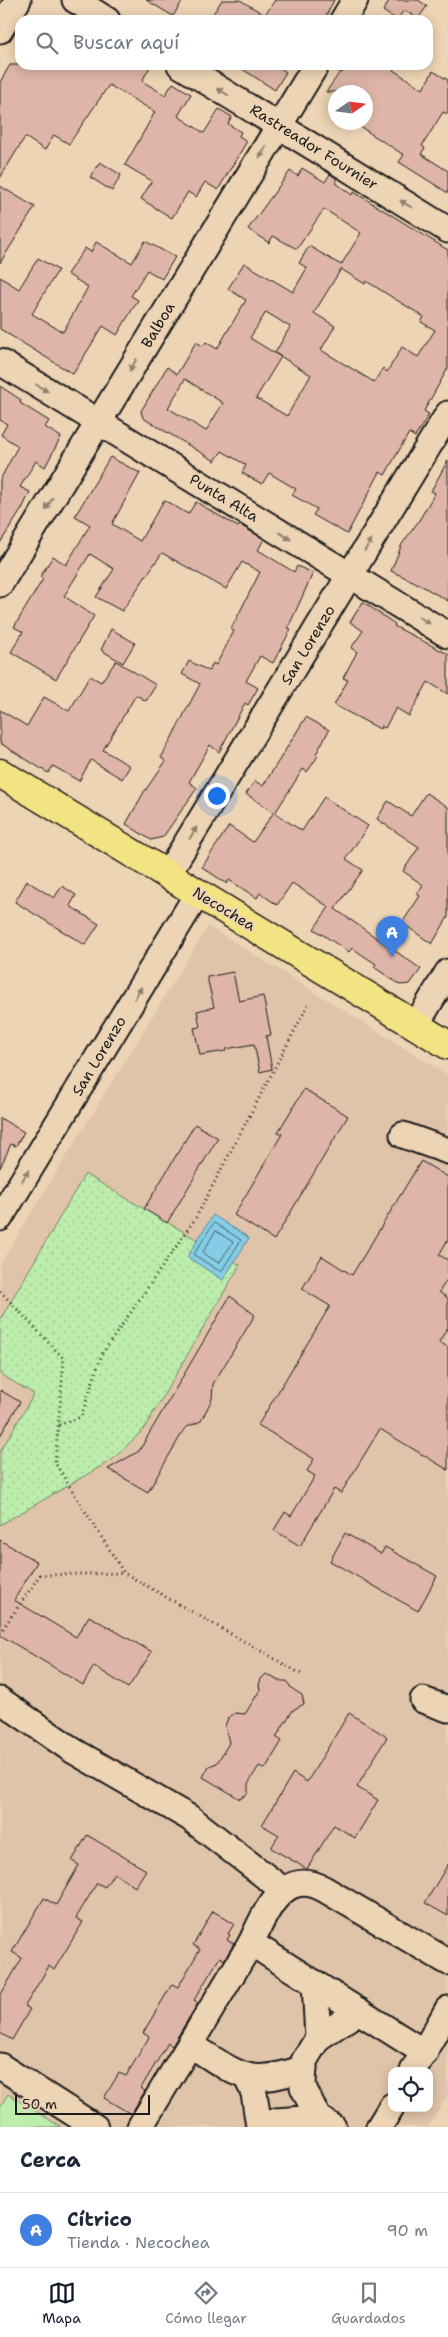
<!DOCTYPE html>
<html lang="es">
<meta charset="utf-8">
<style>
:root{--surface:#fff;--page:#f2f2f3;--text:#1f2937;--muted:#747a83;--line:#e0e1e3;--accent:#111827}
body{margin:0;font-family:"Shantell Sans",sans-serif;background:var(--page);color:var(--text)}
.controls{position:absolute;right:15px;bottom:15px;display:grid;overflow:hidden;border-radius:10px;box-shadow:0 2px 12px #0003}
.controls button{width:45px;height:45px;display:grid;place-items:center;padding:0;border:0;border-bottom:1px solid var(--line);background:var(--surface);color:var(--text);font:25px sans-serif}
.compass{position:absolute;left:328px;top:85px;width:45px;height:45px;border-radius:50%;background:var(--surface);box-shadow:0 2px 12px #0003;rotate:77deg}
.scale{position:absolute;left:15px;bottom:12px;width:135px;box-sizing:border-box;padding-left:5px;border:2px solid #1c1c1c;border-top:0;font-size:14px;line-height:18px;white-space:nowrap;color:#1c1c1c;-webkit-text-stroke:4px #edd4b4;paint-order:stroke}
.you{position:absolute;left:216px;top:795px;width:18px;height:18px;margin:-12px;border:4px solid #fff;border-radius:50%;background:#1a73e8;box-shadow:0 0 0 8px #1a73e833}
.badge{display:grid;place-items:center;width:32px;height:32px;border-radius:50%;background:var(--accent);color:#fff;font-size:16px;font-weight:700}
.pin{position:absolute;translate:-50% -41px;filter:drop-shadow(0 1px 2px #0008)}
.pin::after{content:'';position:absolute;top:26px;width:18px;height:15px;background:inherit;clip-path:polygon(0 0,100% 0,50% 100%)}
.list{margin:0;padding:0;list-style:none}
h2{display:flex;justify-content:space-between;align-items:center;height:65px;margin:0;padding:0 20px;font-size:21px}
h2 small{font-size:16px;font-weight:400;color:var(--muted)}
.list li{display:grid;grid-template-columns:32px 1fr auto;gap:15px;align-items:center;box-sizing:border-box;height:75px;padding:0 20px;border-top:1px solid var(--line)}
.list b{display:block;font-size:19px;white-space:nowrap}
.list p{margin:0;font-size:16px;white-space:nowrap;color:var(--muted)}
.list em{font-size:16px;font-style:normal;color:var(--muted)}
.icon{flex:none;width:28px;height:28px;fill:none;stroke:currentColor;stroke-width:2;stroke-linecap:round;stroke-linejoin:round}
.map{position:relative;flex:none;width:448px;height:2127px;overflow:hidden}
.search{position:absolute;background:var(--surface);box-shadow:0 2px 12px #0003;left:15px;right:15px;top:15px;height:55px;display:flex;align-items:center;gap:12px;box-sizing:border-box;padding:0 18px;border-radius:15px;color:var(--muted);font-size:19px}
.sheet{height:140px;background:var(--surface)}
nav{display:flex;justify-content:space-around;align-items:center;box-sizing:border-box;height:70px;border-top:1px solid var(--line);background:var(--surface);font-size:14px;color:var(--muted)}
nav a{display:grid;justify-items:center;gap:2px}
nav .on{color:var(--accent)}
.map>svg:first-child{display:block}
.built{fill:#e0c4aa;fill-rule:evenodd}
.grass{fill:#bdedac;stroke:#6c8464}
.park{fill:url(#park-dots);stroke:#6c8464}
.water{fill:#85cde6;stroke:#5b8695}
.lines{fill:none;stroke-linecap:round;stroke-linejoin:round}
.shore{stroke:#46636d;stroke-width:1}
.building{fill:#deb5a8;stroke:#1c1c1c;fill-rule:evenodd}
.minor-casing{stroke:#1c1c1c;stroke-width:29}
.major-casing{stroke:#1c1c1c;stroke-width:31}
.path{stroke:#1c1c1c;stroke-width:3;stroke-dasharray:1 4;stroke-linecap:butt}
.minor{stroke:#edd4b4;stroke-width:25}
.major{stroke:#f4e382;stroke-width:28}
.oneway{fill:#8f8170}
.labels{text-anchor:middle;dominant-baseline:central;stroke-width:4;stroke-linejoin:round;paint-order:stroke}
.street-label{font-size:15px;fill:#1c1c1c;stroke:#edd4b4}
</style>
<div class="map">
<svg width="448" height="2127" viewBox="0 0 448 2127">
<defs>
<pattern id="park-dots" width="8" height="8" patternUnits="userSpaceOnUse" patternTransform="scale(1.25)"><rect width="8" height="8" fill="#bdedac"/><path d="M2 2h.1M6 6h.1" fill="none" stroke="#a2cb93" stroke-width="1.8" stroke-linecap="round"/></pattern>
</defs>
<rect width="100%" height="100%" fill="#edd4b4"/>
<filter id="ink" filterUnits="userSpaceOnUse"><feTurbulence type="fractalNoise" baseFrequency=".02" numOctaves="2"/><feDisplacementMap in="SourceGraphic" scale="10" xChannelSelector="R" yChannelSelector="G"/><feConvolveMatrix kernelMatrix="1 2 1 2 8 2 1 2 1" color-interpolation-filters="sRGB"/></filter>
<g filter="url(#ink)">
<!-- built -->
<path class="built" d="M208,926l240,149v1020l-20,32h-428v-863zM392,2071h37v37h-37z"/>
<!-- grass -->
<path class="grass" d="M8,2094l53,33h-61v-20z"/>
<!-- park -->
<path class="park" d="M85,1174l155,91 -96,164 -32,31 -112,65v-73l34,-58 -34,-20v-54z"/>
<!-- water -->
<path class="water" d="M213,1215l36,23 -26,42 -36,-23z"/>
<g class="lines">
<!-- shore -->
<g class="shore">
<path d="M214,1223l27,17 -20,32 -27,-17z"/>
<path d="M216,1231l17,11 -14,21 -16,-10z"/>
</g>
</g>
<!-- building -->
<g class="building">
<path d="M146,0h37l-10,16z"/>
<path d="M222,0h18l25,15 10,-15h59l-10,20h-115z"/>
<path d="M387,0h31l9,6 -9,13 -14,-9 -7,10 -14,-9 6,-10z"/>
<path d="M10,65h141l-9,16 23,14 8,-12 18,11 -13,22 26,17 15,-24 13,8 -4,7 13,8 -2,4 8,5 -29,49 -13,-8 -9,15 -8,-5 -16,26 -31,-19 11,-18 -27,-16 30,-53 -46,-27 -40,59 -15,-9 -9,15 -20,-13 -25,41v-96z"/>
<path d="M236,65h40l10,7 -11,18z"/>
<path d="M347,65h49l-3,5 30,19 10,-18 15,9v34l-5,-2 -21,34 3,2 -4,6 27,17v22l-49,-31 5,-7 -45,-29 2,-4h5v-30h-40l14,-20 2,1z"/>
<path d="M100,162l21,13 -9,16 -22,-14z"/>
<path d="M302,168l23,14 5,-8 6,4v5l16,12 2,-3 94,58v118l-24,43 5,3 -14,23 -6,-4 -24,42 -5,-3 -33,62 -34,-19 4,-6 -25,-14 4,-6 -27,-16 -7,11 -20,-11 4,-8 -24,-14 -7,10 -72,-43 -2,-7 26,-44 10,7 19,-32 7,4 3,-4 11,7 29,-49 -18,-11 16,-26 49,29 14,-24 -8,-5 10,-17 32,19 20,-32 -37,-24 -27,40 -24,-13 -4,7 -21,-14 42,-58 8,5zM341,269l24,15 1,-3 58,36 -3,5 14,8 -17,27 -16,-10 -15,25 -4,-4 -9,14 -53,-32 14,-24 -21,-13zM266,312l24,15 -15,26 36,22 -24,41 -31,-18 25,-41 -31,-19zM185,379l38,24 -17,28 -38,-23z"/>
<path d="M0,186l35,21 -35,56z"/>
<path d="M145,241l30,16 -13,22 -15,-9 -16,26 7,4 -21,35 -14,-9 -30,48 -73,-45v-52l19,12 19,-31 20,12 -26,44 31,18 25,-45 -21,-13 18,-26 6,4 5,-10 36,21z"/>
<path d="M0,386l21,14 -1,3 29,18 -4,6 16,10 -16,30 -9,-6 -16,26 10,5 -8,17 -22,34v-63l18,-34 -17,-11 6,-11 -7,-4z"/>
<path d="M110,457l30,16 -28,51 28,17 24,-41 24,14 8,-12 42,25 2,-2 24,14 -6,11 36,22 3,-6 16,7 -25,55 3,1 -18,34 -13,-7 -14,25 12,7 -10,17 -3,-2 -26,49 -9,-7 -21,37 8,6 -34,49 -12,3 -25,-16 18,-32 22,-31 -5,-3 39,-74 -18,-10 7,-13 20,10 4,-8 3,2 18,-34 -3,-2 29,-57 -18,-10 -16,27 -64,-36 -40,58 -26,-14 18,-28 -24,-15 -26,42 30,20 -38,63 -45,-27 12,-20 -9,-5 29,-48 -3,-2 13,-21 13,9 24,-40 -15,-9z"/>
<path d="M448,460v141l-33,-19 -24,-11 11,-27 16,-22 17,-29 -4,-2z"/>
<path d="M363,602l32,22 -1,2 54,28v40l-20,-12 -19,34 -13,-8 -11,20 -4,-2 -1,3 -46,-24 14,-25 -5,-2 14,-26 -6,-4 12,-17 -13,-9z"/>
<path d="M111,629l24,14 -12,20 -22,-13z"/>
<path d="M116,661l40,24 -10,16 -10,-6 -33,55 27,16 -8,13 -31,-19 -12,21 -26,-15 -5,7 -48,-30v-33l27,16 17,-29 25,14 21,-35 11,6z"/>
<path d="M306,717l23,13 -13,24 2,2 -11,16 -4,-3 -28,44 27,18 22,-34 44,29 -22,33 17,11 -28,39 86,60 -11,15 -10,1 -26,-18 2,-3 -24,-16 -3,4 -35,-23 15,-22 -37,-24 -15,22 -17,-12 -3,5 -28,-18 -2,4 -25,-17 27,-41 24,16 21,-30 -28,-18 9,-13 8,5z"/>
<path d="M426,793l22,14v110l-16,27 -30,-21 18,-27 -3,-2 6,-9 -20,-14 16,-24 -42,-28 11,-18 23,15z"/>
<path d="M27,881l27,17 8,-12 14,9 -6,11 29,18 -14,21 -70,-43z"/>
<path d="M233,972l6,29 24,-5 8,39 -5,1 6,33 -12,3 -6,-28 -28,5v2l-26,4 -6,-27 6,-1 -3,-16 17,-4 -7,-30z"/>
<path d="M304,1089l44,27 -74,124 -40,-25 48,-81 -4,-2z"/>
<path d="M0,1118l24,14 -8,14 -5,-2 -11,24z"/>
<path d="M195,1124l23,14 -51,85 -23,-14z"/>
<path d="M421,1161l27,16v62l-9,16 9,5v18l-9,14 9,6v29l-9,15 9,5v123l-68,-41 -39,64 -7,-4 -34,57 -26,-16 11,-18 6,4 24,-40 -8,-5 7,-12 -56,-34 72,-119 -28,-17 20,-33 30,19z"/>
<path d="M230,1296l25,19 -42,69 -1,15 -11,22 -16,7 -37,64 -40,-23 31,-18z"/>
<path d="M0,1390l20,12 -20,34z"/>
<path d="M345,1533l36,21 4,-7 52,29 -19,35 -88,-50z"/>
<path d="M0,1540l37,22 -23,38 62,37 13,-21 63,36 -24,36 -34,-22 -11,19 -83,-50z"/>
<path d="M266,1674l13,7h8l4,7 11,7 2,9 -11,6 -17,27 6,4 -17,28 -6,-3 -11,18v9l-8,6 -37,-22 6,-11 8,-3 12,-20 -4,-17 3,-8 7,-5 10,1 15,-24 -1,-5 2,-6z"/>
<path d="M349,1713l38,24 -30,50 21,13 -23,38 -21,-13 -27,44 -36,-21 8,-13 -17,-10 31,-52 14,9z"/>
<path d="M87,1835l59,35 -11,17 -21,-14 -9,14 -8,-4 -21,35 7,4 -29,48 -5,-4 -24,40 5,3 -18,31 -12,-7v-37l22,-38 -10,-6 32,-54 12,7 23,-40 -7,-4z"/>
<path d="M448,1864v52l-23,-13z"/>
<path d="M213,1911l21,13 -6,10 2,1 -3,5 7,4 -10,16 -4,-3 -26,43 4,3 -26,43 -4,-3 -27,45 4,3 -14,23 -27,-16 15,-25 7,3 23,-39 -6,-4 29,-49 6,3 22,-38 -7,-4z"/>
</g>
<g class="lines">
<!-- minor casing -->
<g class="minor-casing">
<g id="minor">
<path d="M75,0l32,20"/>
<path d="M343,20l12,-20"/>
<path d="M0,30l18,-30"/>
<path d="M180,65l268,165"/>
<path d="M0,362l448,273"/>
<path d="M0,584l316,-519"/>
<path d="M167,875l281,-461"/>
<path d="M416,1025l32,-53"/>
<path d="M403,1135l45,16"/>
<path d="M0,1218l198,-325"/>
<path d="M0,1700l72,50 118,68 93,72"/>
<path d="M423,1700l25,9"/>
<path d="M251,1943c14,-30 32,-76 73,-54l124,73"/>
<path d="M315,1983l3,55"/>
<path d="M191,2045c48,30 56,43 113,23"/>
<path d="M0,2066l95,61"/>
<path d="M413,2071l35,-62"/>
<path d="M246,2076l8,17 5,34"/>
<path d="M140,2127l111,-184 174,110"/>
<path d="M268,2127l8,-6 42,-3"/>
<path d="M333,2127l-15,-9 -15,-31 1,-26 14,-23 41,-27"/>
<path d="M379,2127l13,-21"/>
</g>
</g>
<!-- major casing -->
<g class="major-casing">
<path id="major" d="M0,773l448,272"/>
</g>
<!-- path -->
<g class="path">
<path d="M0,1291l64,68 -9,104 69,110 179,102"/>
<path d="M59,1425l22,-8 21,-63 93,-135 113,-214"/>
<path d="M0,1633l40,-58 83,-2"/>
</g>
<!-- minor -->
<use href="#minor" class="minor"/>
<!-- major -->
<use href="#major" class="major"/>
</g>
<!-- one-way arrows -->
<defs><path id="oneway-solid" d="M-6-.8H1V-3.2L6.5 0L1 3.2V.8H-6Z" transform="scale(1.25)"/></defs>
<g class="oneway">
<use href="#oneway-solid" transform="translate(223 92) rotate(-148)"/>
<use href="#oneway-solid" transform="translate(263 152) rotate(121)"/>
<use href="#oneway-solid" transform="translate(406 204) rotate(-148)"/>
<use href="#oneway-solid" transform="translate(133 365) rotate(121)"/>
<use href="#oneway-solid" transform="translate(42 388) rotate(31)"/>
<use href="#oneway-solid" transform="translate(49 504) rotate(121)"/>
<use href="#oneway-solid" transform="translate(285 536) rotate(31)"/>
<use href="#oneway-solid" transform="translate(368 545) rotate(-59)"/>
<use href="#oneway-solid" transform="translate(424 620) rotate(31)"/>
<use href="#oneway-solid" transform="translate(193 833) rotate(-59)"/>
<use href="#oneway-solid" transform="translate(138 993) rotate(-59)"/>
<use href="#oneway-solid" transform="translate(25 1176) rotate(-59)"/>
</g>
</g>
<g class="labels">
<!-- street labels -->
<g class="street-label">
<text transform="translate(314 147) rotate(32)">Rastreador Fournier</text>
<text transform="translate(158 325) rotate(-59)">Balboa</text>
<text transform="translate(224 498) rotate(31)">Punta Alta</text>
<text transform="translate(308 645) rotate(-59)">San Lorenzo</text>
<text transform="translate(224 909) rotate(31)">Necochea</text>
<text transform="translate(99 1056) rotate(-59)">San Lorenzo</text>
</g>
</g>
</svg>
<div class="controls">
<button><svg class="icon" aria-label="locate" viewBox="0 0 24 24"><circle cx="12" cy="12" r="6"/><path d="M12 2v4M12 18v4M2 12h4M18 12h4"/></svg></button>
</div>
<svg class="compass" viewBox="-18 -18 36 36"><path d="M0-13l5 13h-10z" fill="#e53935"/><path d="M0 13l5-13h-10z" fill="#747a83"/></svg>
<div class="scale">50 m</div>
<div class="you"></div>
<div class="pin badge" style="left:392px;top:957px;background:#3f7fe0">A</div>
<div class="search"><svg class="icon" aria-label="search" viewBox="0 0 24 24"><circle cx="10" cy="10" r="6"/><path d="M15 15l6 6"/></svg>Buscar aquí</div>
</div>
<section class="sheet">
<h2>Cerca<small></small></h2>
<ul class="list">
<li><span class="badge" style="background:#3f7fe0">A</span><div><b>Cítrico</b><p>Tienda · Necochea</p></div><em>90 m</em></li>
</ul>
</section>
<nav>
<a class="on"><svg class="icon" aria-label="map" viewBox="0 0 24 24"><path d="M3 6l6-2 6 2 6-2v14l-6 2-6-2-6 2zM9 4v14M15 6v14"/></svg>Mapa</a>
<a><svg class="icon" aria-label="directions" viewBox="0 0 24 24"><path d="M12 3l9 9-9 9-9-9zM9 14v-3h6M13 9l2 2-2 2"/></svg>Cómo llegar</a>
<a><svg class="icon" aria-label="saved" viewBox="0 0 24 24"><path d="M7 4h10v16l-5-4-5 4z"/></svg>Guardados</a>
</nav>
